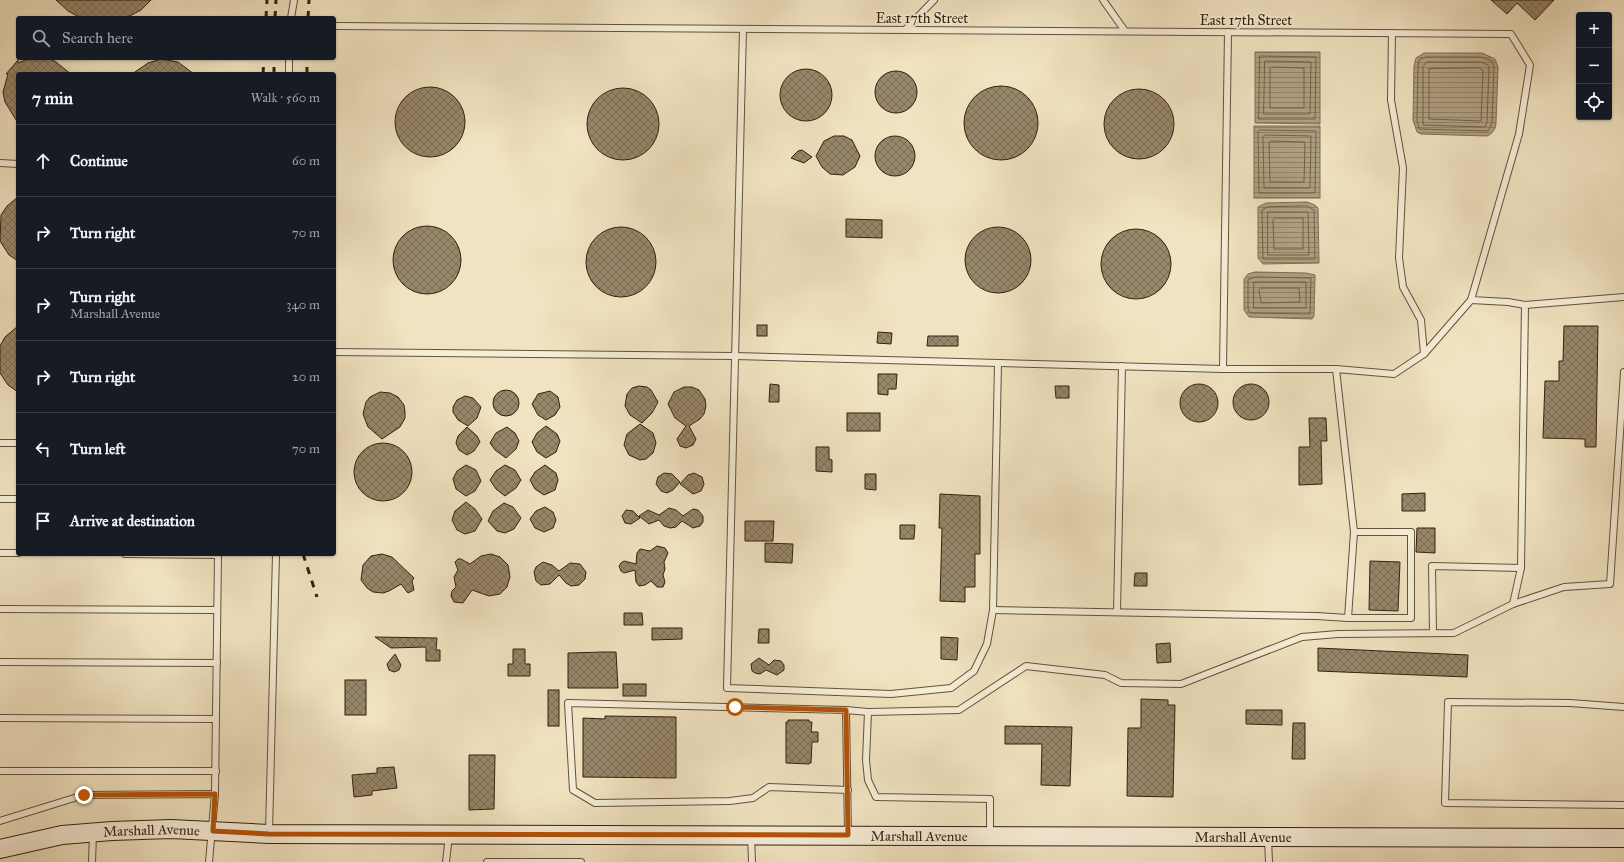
<!DOCTYPE html>
<meta charset="utf-8">
<style>
:root{--surface:#171b24;--page:#242831;--text:#f1f3f6;--muted:#9ea1a6;--line:#363941}
body{margin:0;font-family:"IM FELL Great Primer",serif;background:var(--page);color:var(--text)}
.controls{position:absolute;right:12px;top:12px;display:grid;overflow:hidden;border-radius:4px;box-shadow:0 1px 3px #0004}
.controls button{width:36px;height:36px;display:grid;place-items:center;padding:0;border:0;border-bottom:1px solid var(--line);background:var(--surface);color:var(--text);font:20px sans-serif}
.stop{position:absolute;width:12px;height:12px;margin:-9px;border:3px solid #b45309;border-radius:50%;background:#fff}
.stop.end{background:#b45309;border-color:#fff;box-shadow:0 1px 4px #0008}
.list{margin:0;padding:0;list-style:none}
h2{display:flex;justify-content:space-between;align-items:center;height:52px;margin:0;padding:0 16px;font-size:17px}
h2 small{font-size:13px;font-weight:400;color:var(--muted)}
.list li{display:grid;grid-template-columns:26px 1fr auto;gap:12px;align-items:center;box-sizing:border-box;height:72px;padding:0 16px;border-top:1px solid var(--line)}
.list b{display:block;font-size:15px;white-space:nowrap}
.list p{margin:0;font-size:13px;white-space:nowrap;color:var(--muted)}
.list em{font-size:13px;font-style:normal;color:var(--muted)}
.icon{flex:none;width:22px;height:22px;fill:none;stroke:currentColor;stroke-width:2;stroke-linecap:round;stroke-linejoin:round}
.map{position:relative;flex:none;width:1624px;height:862px;overflow:hidden}
.search{position:absolute;background:var(--surface);box-shadow:0 1px 3px #0004;left:16px;top:16px;width:320px;height:44px;display:flex;align-items:center;gap:10px;box-sizing:border-box;padding:0 14px;border-radius:4px;color:var(--muted);font-size:15px}
.panel{position:absolute;background:var(--surface);box-shadow:0 1px 3px #0004;left:16px;top:72px;width:320px;height:484px;border-radius:4px}
.map>svg:first-child{display:block}
.water{fill:url(#water-rules);stroke:#7e6e53}
.lines{fill:none;stroke-linecap:round;stroke-linejoin:round}
.shore{stroke:#726147;stroke-width:1}
.building{fill:url(#building-cross-hatch);stroke:#33210b}
.lane-casing{stroke:#625238;stroke-width:8}
.secondary-casing{stroke:#33210b;stroke-width:20}
.lane{stroke:#f6edd7;stroke-width:6}
.secondary{stroke:#f6edd7;stroke-width:18}
.rail{stroke:#33210b;stroke-width:3;stroke-dasharray:7 7;stroke-linecap:butt}
.route{stroke:#b45309;stroke-width:5}
.labels{text-anchor:middle;dominant-baseline:central;stroke-width:3.5;stroke-linejoin:round;paint-order:stroke}
.street-label{font-size:14px;fill:#33210b;stroke:#f6edd7}
</style>
<div class="map">
<svg width="1624" height="862" viewBox="0 0 1624 862">
<defs>
<pattern id="water-rules" width="6" height="5" patternUnits="userSpaceOnUse"><rect width="6" height="5" fill="#b0a183"/><path d="M0 2.5h6" fill="none" stroke="#908369"/></pattern>
<pattern id="building-cross-hatch" width="8" height="8" patternUnits="userSpaceOnUse"><rect width="8" height="8" fill="#96866a"/><path d="M0 0l8 8M0 8l8-8" fill="none" stroke="#7b6d55"/></pattern>
</defs>
<rect width="100%" height="100%" fill="#f1e3c1"/>
<filter id="stains"><feTurbulence type="fractalNoise" baseFrequency=".005" numOctaves="4"/><feColorMatrix values="0 0 0 0 .2 0 0 0 0 .09 0 0 0 0 .02 0 0 0 .5 -.17"/></filter>
<radialGradient id="worn" r=".72"><stop offset=".6" stop-color="#630" stop-opacity="0"/><stop offset="1" stop-color="#630" stop-opacity=".3"/></radialGradient>
<!-- water -->
<g class="water">
<path d="M1255,52h65v72l-65,-1z"/>
<path d="M1424,53h58l13,6 3,8 -2,56c0,6 -4,11 -9,13l-66,-2 -4,-2 -4,-12 1,-54 2,-8z"/>
<rect x="1254" y="126" width="66" height="72"/>
<path d="M1307,202l8,3 3,3 1,55 -56,1 -5,-6v-51l8,-4z"/>
<path d="M1255,272l51,1 9,2 -1,41 -2,3 -63,-2 -5,-7v-31l4,-5z"/>
</g>
<g class="lines">
<!-- shore -->
<g class="shore">
<path d="M1260,56l56,1 -1,62h-56z"/>
<path d="M1426,57h55l11,4 2,6 -2,56 -4,8 -69,-2 -2,-9 1,-53 1,-7z"/>
<path d="M1265,61l46,1 -1,52h-46z"/>
<path d="M1427,62h53l8,3 1,2 -2,55 -2,5 -62,-2v-58z"/>
<path d="M1272,67l32,1v40h-34v-39z"/>
<path d="M1479,68l4,2 -2,51 -52,-2v-50z"/>
<path d="M1260,130l56,1 -1,62h-56l-1,-61z"/>
<path d="M1265,135l46,1 -1,52h-46l-1,-51z"/>
<path d="M1271,141l34,1 -1,40h-34l-1,-39z"/>
<path d="M1307,206l7,4 1,49h-52l-1,-49 5,-3z"/>
<path d="M1268,212h40l1,43h-41z"/>
<path d="M1275,218h28v31h-29l-1,-29z"/>
<path d="M1255,277l56,1 -1,36 -60,-1 -2,-4v-29z"/>
<rect x="1254" y="282" width="52" height="26"/>
<path d="M1261,288h38l1,14 -39,1 -2,-13z"/>
</g>
</g>
<!-- building -->
<g class="building">
<path d="M56,0h95l-10,10 -15,8h-45l-13,-7z"/>
<path d="M1491,0h63l-19,20 -18,-17 -10,11z"/>
<path d="M30,58h18l8,4 15,12h-53v49l-13,-21 -2,-10 5,-18h-2l12,-14v3z"/>
<path d="M161,59l17,3 16,12h-62l16,-11z"/>
<circle cx="806" cy="95" r="26"/>
<circle cx="896" cy="92" r="21"/>
<circle cx="1001" cy="123" r="37"/>
<circle cx="430" cy="122" r="35"/>
<circle cx="623" cy="124" r="36"/>
<circle cx="1139" cy="124" r="35"/>
<circle cx="895" cy="156" r="20"/>
<path d="M834,136h10l8,4 8,16 -5,11 -12,8 -13,-1 -8,-7 -6,-11 8,-15z"/>
<path d="M802,150l10,7 -8,6 -13,-5 7,-7z"/>
<path d="M18,197v64l-9,-6 -9,-14 1,-26 6,-9z"/>
<path d="M846,219l36,1v18l-36,-1z"/>
<circle cx="427" cy="260" r="34"/>
<circle cx="998" cy="260" r="33"/>
<circle cx="621" cy="262" r="35"/>
<circle cx="1136" cy="264" r="35"/>
<rect x="757" y="325" width="10" height="11"/>
<path d="M18,326v66l-10,-7 -8,-12v-27l5,-9z"/>
<path d="M1564,326h34l-2,121h-11v-8l-42,-1 2,-57h14v-20h4z"/>
<path d="M878,332l14,1 -1,11 -14,-1z"/>
<path d="M928,336h30v10h-31z"/>
<path d="M878,374h19l-1,15h-8v6l-10,-1z"/>
<circle cx="1199" cy="403" r="19"/>
<path d="M770,384l9,1v17h-10z"/>
<circle cx="1251" cy="402" r="18"/>
<path d="M639,386l8,1 4,3 7,12 -6,11 -10,10 -12,-8 -5,-9 2,-12 5,-6z"/>
<path d="M1055,386h14v12h-13z"/>
<path d="M684,387h8l7,3 6,9 1,7 -2,8 -4,5 -11,7 7,13 -3,6 -7,3 -6,-2 -3,-7 9,-13 -11,-8 -7,-14 6,-12z"/>
<circle cx="506" cy="403" r="13"/>
<path d="M550,391l8,6 2,10 -5,8 -9,5 -8,-5 -6,-11 6,-10z"/>
<path d="M380,392l10,1 8,4 6,8 1,7v6l-5,9 -18,12 -14,-12 -5,-13 3,-12 4,-5z"/>
<path d="M465,396l8,2 8,9 -4,11 -9,8 -10,-6 -5,-8v-5l4,-7z"/>
<rect x="847" y="413" width="33" height="18"/>
<path d="M1309,418h17l1,23h-6l1,43 -23,1v-38h11z"/>
<path d="M640,424l13,9 3,10 -3,10 -7,6 -6,1 -11,-5 -5,-10 3,-11z"/>
<path d="M546,426l11,8 3,7 -4,11 -10,6 -9,-6 -5,-10 5,-9z"/>
<path d="M467,427l10,9 3,6 -6,9 -7,4 -8,-5 -3,-7 2,-7z"/>
<path d="M507,427l8,6 4,8 -3,8 -10,9 -11,-8 -5,-7 6,-10z"/>
<circle cx="383" cy="472" r="29"/>
<path d="M816,447h13v12l3,1v12l-16,-1z"/>
<path d="M466,465l10,5 5,11 -6,10 -9,5 -10,-7 -3,-10 4,-8z"/>
<path d="M505,465l10,5 6,10 -5,8 -11,8 -9,-7 -6,-9 6,-9z"/>
<path d="M545,465l11,8 2,7 -3,10 -11,5 -9,-6 -5,-9 5,-8z"/>
<path d="M664,473l8,1 8,8 -7,8 -6,3 -6,-2 -5,-7 2,-7z"/>
<path d="M694,473l8,4 2,7 -3,7 -8,3 -13,-10 8,-9z"/>
<path d="M865,474h11v16l-11,-1z"/>
<path d="M1425,493v18h-23v-17z"/>
<path d="M940,494l40,2v58h-5v33h-10v15l-25,-1 2,-73h-3z"/>
<path d="M466,502l9,7 7,10 -7,12 -10,3 -8,-4 -5,-10 3,-9z"/>
<path d="M504,503l9,4 8,11 -7,11 -9,4 -8,-2 -9,-10 5,-10z"/>
<path d="M545,507l8,5 3,8 -3,8 -9,4 -9,-4 -5,-9 6,-8z"/>
<path d="M669,508l7,2 7,6 10,-7 5,1 5,6v6l-3,4 -7,2 -11,-7 -6,6 -6,1 -6,-2 -5,-6 -10,4 -10,-8 9,-6 11,5z"/>
<path d="M626,510l7,1 7,7 -9,6 -6,-1 -3,-7z"/>
<path d="M745,521h29l-1,20h-28z"/>
<path d="M900,525h15l-1,14h-14z"/>
<path d="M1417,528h18v25l-19,-1z"/>
<path d="M765,543l28,1 -1,19 -27,-1z"/>
<path d="M657,546l8,2 3,5 -4,9 1,7 -2,6 2,7 -2,5h-6l-6,-6 -6,4 -6,1 -3,-4 -1,-12 -11,3 -3,-2 -2,-5 2,-3 3,-2 12,3 1,-11 3,-4 10,2z"/>
<path d="M382,554l10,3 22,21 -2,3 2,9 -6,3 -7,-9 -12,7 -6,2 -10,-1 -6,-4 -6,-8 2,-15 8,-9z"/>
<path d="M491,554l9,3 8,8 2,12 -3,10 -7,7 -11,2 -17,-6 -9,13 -9,-1 -3,-6 1,-5 4,-4 -2,-10 4,-7 -3,-8 3,-3h3l9,5 11,-8z"/>
<path d="M1370,561l30,1 -2,49 -29,-1z"/>
<path d="M543,562l9,3 7,6 11,-8 10,1 6,8 -1,7 -6,6 -8,1 -5,-3 -7,-8 -9,9 -9,1 -5,-4 -2,-9 2,-5z"/>
<path d="M1135,573h12v13h-13z"/>
<path d="M624,613h18l1,12h-19z"/>
<path d="M652,628h30v11l-30,1z"/>
<path d="M759,629h10v14h-11z"/>
<path d="M375,637l62,1 -1,12h4v11h-14v-14l-35,1z"/>
<path d="M941,637l17,1 -1,22 -16,-1z"/>
<path d="M1170,643l1,19 -14,1 -1,-19z"/>
<path d="M1318,648l150,7 -1,22 -149,-6z"/>
<path d="M513,649h12v15h5v12h-22v-12h5z"/>
<path d="M603,652h13l2,36h-50v-35z"/>
<path d="M395,654l6,11 -2,5 -5,2 -5,-2 -2,-6z"/>
<path d="M759,658l10,7 5,-5 7,1 3,4v5l-7,5 -11,-5 -6,4 -5,-1 -3,-2 -1,-7z"/>
<rect x="345" y="680" width="21" height="35"/>
<rect x="623" y="684" width="23" height="12"/>
<rect x="548" y="690" width="11" height="36"/>
<path d="M1141,699l27,1v5h7l-2,92 -46,-1 1,-68h13z"/>
<path d="M1246,710h36v15l-36,-1z"/>
<path d="M605,716l71,1v61l-93,-1v-59l22,1z"/>
<path d="M788,720h21v2h3l-1,10h7v10h-6l-1,21h-2v1l-23,-1v-41h2z"/>
<path d="M1293,723h12v36h-13z"/>
<path d="M1005,726l67,1 -2,59 -29,-1 1,-41h-37z"/>
<path d="M469,755h26l-1,54 -25,1z"/>
<path d="M394,767l3,21 -25,3v4l-18,2 -2,-22 25,-2v-5z"/>
</g>
<g class="lines">
<!-- lane casing -->
<g class="lane-casing">
<g id="lane">
<path d="M1103,0l22,31"/>
<path d="M291,18l3,-18"/>
<path d="M334,26l1177,8 19,31 -11,69 -48,166 37,2 17,3"/>
<path d="M743,29l-16,659 164,6 60,-6 23,-17 13,-27 6,-34 5,-247"/>
<path d="M905,30l29,-30"/>
<path d="M1392,33l-1,67 12,68 -4,90 4,29 18,33 3,34"/>
<path d="M289,74v-16"/>
<path d="M0,163l18,1"/>
<path d="M334,352l400,4 489,13h113"/>
<path d="M1223,369l5,-337"/>
<path d="M0,443h18"/>
<path d="M0,499h18"/>
<path d="M0,553h18"/>
<path d="M125,554l93,1"/>
<path d="M1513,604l8,-36 4,-263 99,-8"/>
<path d="M0,609l217,1"/>
<path d="M993,610l324,6 31,2h63v-86h-57"/>
<path d="M1117,612l5,-246"/>
<path d="M1348,618l6,-86 -18,-163 58,5 30,-20 47,-54"/>
<path d="M1433,633l-1,-67 89,2"/>
<path d="M0,662l217,1"/>
<path d="M1624,707l-54,-4 -122,-1 -3,101 179,2"/>
<path d="M846,710l22,2"/>
<path d="M0,718l216,1"/>
<path d="M0,771h216"/>
<path d="M848,790l-79,-3 -16,11 -23,3 -135,2 -22,-13 -5,-87 278,7 2,125"/>
<path d="M215,794l3,-240"/>
<path d="M0,821l84,-26 131,-1 -6,68"/>
<path d="M269,832l7,-278"/>
<path d="M990,834v-35l-114,-2 -8,-17 -2,-20 2,-48 91,-2 67,-44 79,9 16,8 60,1 121,-47 36,-3 116,-1 59,-29 51,-17 46,-3 14,-212"/>
<path d="M751,836l1,26"/>
<path d="M1268,839l1,23"/>
<path d="M92,862l1,-28"/>
<path d="M446,862l3,-27"/>
<path d="M487,862h94"/>
</g>
</g>
<!-- secondary casing -->
<g class="secondary-casing">
<g id="secondary">
<path id="s1" d="M0,849l62,-14 50,-4 59,-2 98,5 1355,4"/>
</g>
</g>
<!-- lane -->
<use href="#lane" class="lane"/>
<!-- secondary -->
<use href="#secondary" class="secondary"/>
<!-- rail -->
<g class="rail">
<path d="M266,18l1,-18"/>
<path d="M275,18l1,-18"/>
<path d="M308,18l1,-18"/>
<path d="M263,74l1,-16"/>
<path d="M274,74v-16"/>
<path d="M307,74v-16"/>
<path d="M303,554l14,43"/>
</g>
</g>
<g class="lines">
<!-- route -->
<path class="route" d="M84,795l131,-1 -2,37 56,3 579,1 -2,-125 -111,-3"/>
</g>
<g class="labels">
<!-- street labels -->
<g class="street-label">
<text x="922" y="18">East 17th Street</text>
<text x="1246" y="20">East 17th Street</text>
<text stroke="none"><textPath href="#s1" startOffset="153">Marshall Avenue</textPath></text>
<text stroke="none"><textPath href="#s1" startOffset="921">Marshall Avenue</textPath></text>
<text stroke="none"><textPath href="#s1" startOffset="1245">Marshall Avenue</textPath></text>
</g>
</g>
<rect width="100%" height="100%" filter="url(#stains)"/>
<rect width="100%" height="100%" fill="url(#worn)"/>
</svg>
<div class="controls">
<button>+</button>
<button>−</button>
<button><svg class="icon" aria-label="locate" viewBox="0 0 24 24"><circle cx="12" cy="12" r="6"/><path d="M12 2v4M12 18v4M2 12h4M18 12h4"/></svg></button>
</div>
<div class="stop" style="left:735px;top:707px"></div>
<div class="stop end" style="left:84px;top:795px"></div>
<div class="search"><svg class="icon" aria-label="search" viewBox="0 0 24 24"><circle cx="10" cy="10" r="6"/><path d="M15 15l6 6"/></svg>Search here</div>
<section class="panel">
<h2>7 min<small>Walk · 560 m</small></h2>
<ul class="list">
<li><svg class="icon" aria-label="ahead" viewBox="0 0 24 24"><path d="M12 20V5M6 11l6-6 6 6"/></svg><div><b>Continue</b></div><em>60 m</em></li>
<li><svg class="icon" aria-label="right" viewBox="0 0 24 24"><path d="M7 20v-9h11M14 6l5 5-5 5"/></svg><div><b>Turn right</b></div><em>70 m</em></li>
<li><svg class="icon" aria-label="right" viewBox="0 0 24 24"><path d="M7 20v-9h11M14 6l5 5-5 5"/></svg><div><b>Turn right</b><p>Marshall Avenue</p></div><em>340 m</em></li>
<li><svg class="icon" aria-label="right" viewBox="0 0 24 24"><path d="M7 20v-9h11M14 6l5 5-5 5"/></svg><div><b>Turn right</b></div><em>20 m</em></li>
<li><svg class="icon" aria-label="left" viewBox="0 0 24 24"><path d="M17 20v-9H6M10 6l-5 5 5 5"/></svg><div><b>Turn left</b></div><em>70 m</em></li>
<li><svg class="icon" aria-label="arrive" viewBox="0 0 24 24"><path d="M6 21V4h12l-3 4 3 4H6"/></svg><div><b>Arrive at destination</b></div></li>
</ul>
</section>
</div>
